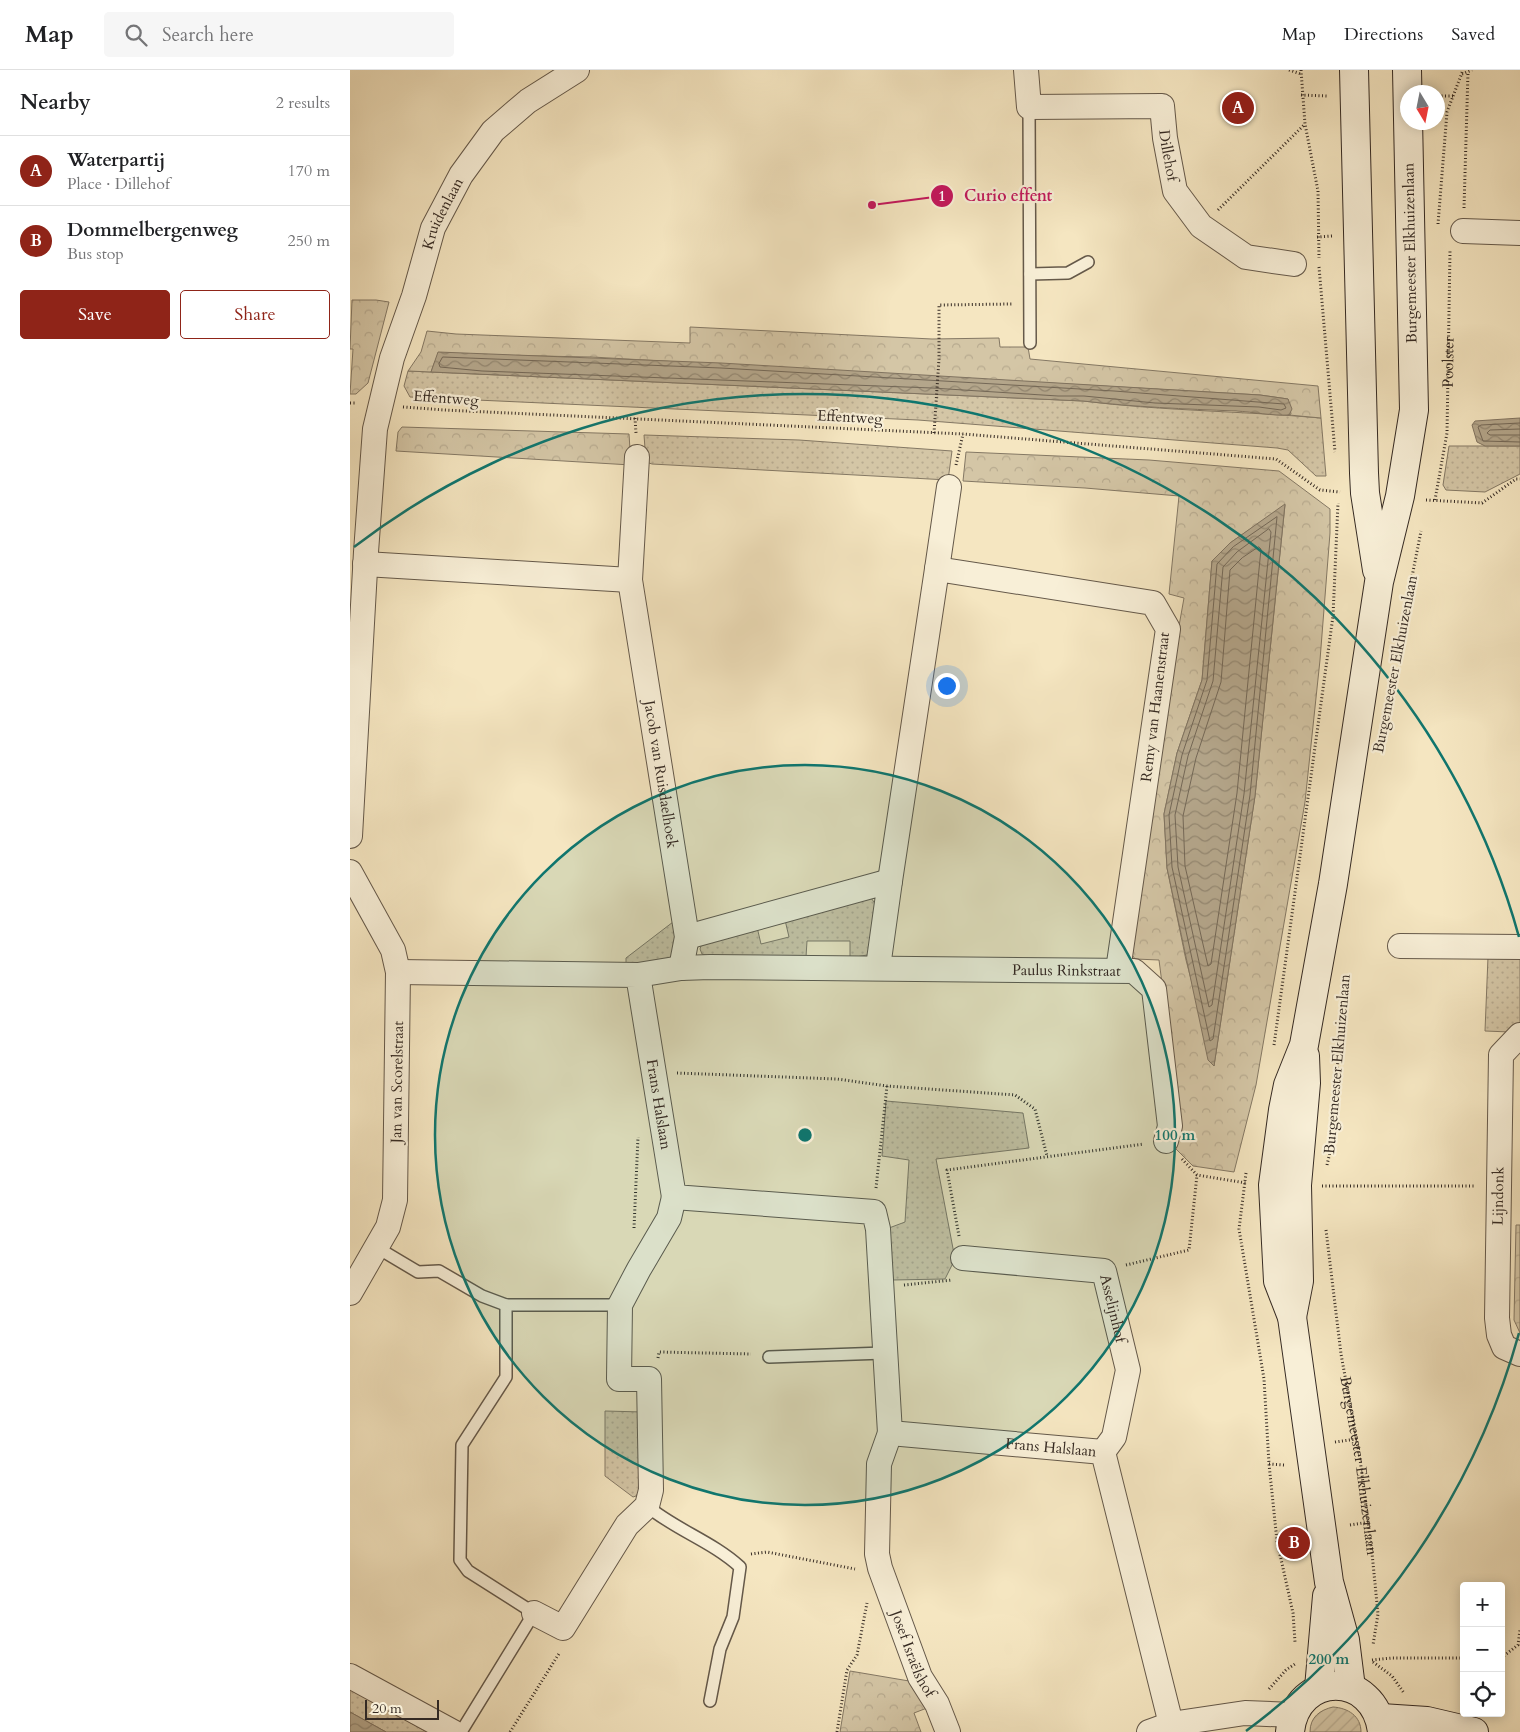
<!DOCTYPE html>
<meta charset="utf-8">
<style>
:root{--surface:#fff;--page:#f6f6f6;--text:#202124;--muted:#757577;--line:#e0e0e0;--accent:#8f2418}
body{margin:0;font-family:Cardo,serif;background:var(--page);color:var(--text)}
.controls{position:absolute;right:15px;bottom:15px;display:grid;overflow:hidden;border-radius:5px;box-shadow:0 2px 12px #0003}
.controls button{width:45px;height:45px;display:grid;place-items:center;padding:0;border:0;border-bottom:1px solid var(--line);background:var(--surface);color:var(--text);font:25px sans-serif}
.compass{position:absolute;left:1050px;top:15px;width:45px;height:45px;border-radius:50%;background:var(--surface);box-shadow:0 2px 12px #0003;rotate:170deg}
.scale{position:absolute;left:15px;bottom:12px;width:74px;box-sizing:border-box;padding-left:5px;border:2px solid #352a23;border-top:0;font-size:14px;line-height:18px;white-space:nowrap;color:#352a23;-webkit-text-stroke:4px #f8efd7;paint-order:stroke}
.you{position:absolute;left:596px;top:615px;width:18px;height:18px;margin:-12px;border:4px solid #fff;border-radius:50%;background:#1a73e8;box-shadow:0 0 0 8px #1a73e833}
.badge{display:grid;place-items:center;width:32px;height:32px;border-radius:50%;background:var(--accent);color:#fff;font-size:16px;font-weight:700}
.pin{position:absolute;translate:-50% -50%;border:2px solid #fff;box-shadow:0 1px 5px #0006}
.list{margin:0;padding:0;list-style:none}
h2{display:flex;justify-content:space-between;align-items:center;height:65px;margin:0;padding:0 20px;font-size:21px}
h2 small{font-size:16px;font-weight:400;color:var(--muted)}
.list li{display:grid;grid-template-columns:32px 1fr auto;gap:15px;align-items:center;box-sizing:border-box;height:70px;padding:0 20px;border-top:1px solid var(--line)}
.list b{display:block;font-size:19px;white-space:nowrap}
.list p{margin:0;font-size:16px;white-space:nowrap;color:var(--muted)}
.list em{font-size:16px;font-style:normal;color:var(--muted)}
.actions{display:flex;gap:10px;padding:15px 20px}
.actions a{flex:1;padding:11px 0;border:1px solid var(--accent);border-radius:5px;text-align:center;font-size:18px;color:var(--accent)}
.actions .main{background:var(--accent);color:#fff}
.icon{flex:none;width:28px;height:28px;fill:none;stroke:currentColor;stroke-width:2;stroke-linecap:round;stroke-linejoin:round}
.map{position:relative;flex:none;width:1170px;height:1662px;overflow:hidden}
header{display:flex;align-items:center;gap:30px;box-sizing:border-box;height:70px;padding:0 25px;background:var(--surface);border-bottom:1px solid var(--line)}
header strong{font-size:24px}
nav{display:flex;gap:28px;margin-inline-start:auto;font-size:18px}
.search{width:350px;height:45px;background:var(--page);display:flex;align-items:center;gap:12px;box-sizing:border-box;padding:0 18px;border-radius:5px;color:var(--muted);font-size:19px}
main{display:flex}
aside{flex:1;background:var(--surface)}
.map>svg:first-child{display:block}
.grass{fill:url(#grass-dots);stroke:#847864}
.forest{fill:url(#forest-crowns);stroke:#847864;fill-rule:evenodd}
.garden{fill:url(#garden-furrows);stroke:#847864}
.water{fill:url(#water-waves);stroke:#817461}
.lines{fill:none;stroke-linecap:round;stroke-linejoin:round}
.shore{stroke:#746857;stroke-width:1}
.lane-casing{stroke:#65594a;stroke-width:14}
.street-casing{stroke:#65594a;stroke-width:26}
.secondary-casing{stroke:#352a23;stroke-width:30}
.path{stroke:#352a23;stroke-width:3;stroke-dasharray:1 2.5;stroke-linecap:butt}
.lane{stroke:#f8efd7;stroke-width:11}
.street{stroke:#f8efd7;stroke-width:24}
.secondary{stroke:#f8efd7;stroke-width:28}
.ring{fill:none;stroke:#0f766e;stroke-width:2.5}
.labels{text-anchor:middle;dominant-baseline:central;stroke-width:4.5;stroke-linejoin:round;paint-order:stroke}
.street-label{font-size:15px;fill:#352a23;stroke:#f8efd7}
.centre{fill:#0f766e;stroke:#f8efd7;stroke-width:2.5}
.ring-label{font-size:15px;text-anchor:middle;font-weight:bold;fill:#0f766e;stroke:#f8efd7;stroke-width:4.5;stroke-linejoin:round;paint-order:stroke}
.leader{fill:none;stroke:#c2185b;stroke-width:2}
.callout-dot{fill:#c2185b;stroke:#f8efd7;stroke-width:2}
.mark-label{font-size:15px;text-anchor:middle;font-weight:bold;fill:#fff}
.callout-label{font-size:16px;text-anchor:middle;font-weight:bold;fill:#c2185b;stroke:#f8efd7;stroke-width:4.5;stroke-linejoin:round;paint-order:stroke}
</style>
<header>
<strong>Map</strong>
<div class="search"><svg class="icon" aria-label="search" viewBox="0 0 24 24"><circle cx="10" cy="10" r="6"/><path d="M15 15l6 6"/></svg>Search here</div>
<nav><a>Map</a><a>Directions</a><a>Saved</a></nav>
</header>
<main>
<aside>
<h2>Nearby<small>2 results</small></h2>
<ul class="list">
<li><span class="badge">A</span><div><b>Waterpartij</b><p>Place · Dillehof</p></div><em>170 m</em></li>
<li><span class="badge">B</span><div><b>Dommelbergenweg</b><p>Bus stop</p></div><em>250 m</em></li>
</ul>
<div class="actions"><a class="main">Save</a><a>Share</a></div>
</aside>
<div class="map">
<svg width="1170" height="1662" viewBox="0 0 1170 1662">
<defs>
<pattern id="grass-dots" width="8" height="8" patternUnits="userSpaceOnUse" patternTransform="scale(1.25)"><rect width="8" height="8" fill="#d4c6a6"/><path d="M2 2h.1M6 6h.1" fill="none" stroke="#b7aa8f" stroke-width="1.8" stroke-linecap="round"/></pattern>
<pattern id="forest-crowns" width="20" height="18" patternUnits="userSpaceOnUse" patternTransform="scale(1.25)"><rect width="20" height="18" fill="#d4c6a6"/><path d="M2 6a3 3 0 1 1 6 0M12 15a3 3 0 1 1 6 0" fill="none" stroke="#b7aa8f"/></pattern>
<pattern id="garden-furrows" width="10" height="10" patternUnits="userSpaceOnUse" patternTransform="scale(1.25)"><rect width="10" height="10" fill="#d4c6a6"/><path d="M-1 1l2-2M0 10L10 0M9 11l2-2" fill="none" stroke="#b7aa8f"/></pattern>
<pattern id="water-waves" width="16" height="10" patternUnits="userSpaceOnUse" patternTransform="scale(1.25)"><rect width="16" height="10" fill="#b4a68b"/><path d="M0 5q4-4 8 0t8 0" fill="none" stroke="#938771"/></pattern>
</defs>
<rect width="100%" height="100%" fill="#f5e6c1"/>
<filter id="stains"><feTurbulence type="fractalNoise" baseFrequency=".004" numOctaves="4"/><feColorMatrix values="0 0 0 0 .2 0 0 0 0 .09 0 0 0 0 .02 0 0 0 .5 -.17"/></filter>
<radialGradient id="worn" r=".72"><stop offset=".6" stop-color="#630" stop-opacity="0"/><stop offset="1" stop-color="#630" stop-opacity=".3"/></radialGradient>
<!-- grass -->
<g class="grass">
<path d="M58,301l675,30c79,10 159,10 238,17l5,58h-10l-28,-26 -11,-2 -359,-28 -508,-23 -6,-11z"/>
<path d="M294,365l155,5 153,11 -4,29 -296,-16 -6,-2z"/>
<path d="M1099,376h71v28l-35,18 -39,-2 -3,-5z"/>
<path d="M521,828l6,8 -6,45 -4,4 -17,3v-17h-43l-1,16 -96,-1 -8,-2 -2,-5 2,-6 55,-16 4,17 28,-7 -4,-17z"/>
<path d="M323,852c1,8 4,16 4,24 0,25 -36,18 -51,17v-5z"/>
<path d="M1138,887l32,1v64l-10,10 -25,-1z"/>
<path d="M536,1031l137,12 6,35 -93,11 19,100 -10,20 -52,1 -4,-52 16,-6 4,-62 -27,-4z"/>
<path d="M255,1341l38,1v73l-7,11 -3,1 -28,-21z"/>
<path d="M0,1619l77,43h-41l-36,-20z"/>
</g>
<!-- forest -->
<g class="forest">
<path d="M2,230h24l13,2 -21,81 -12,11h-6l3,-45h-3z"/>
<path d="M340,257l242,12 67,-1 1,9h28l2,12 288,27 3,32 -32,-3 2,-1 -3,-15 -28,-4 -668,-38 -108,-2 -49,6 -4,11 -23,-1 13,-19 6,-21 29,3 234,9z"/>
<path d="M52,357l227,7 2,31 -235,-14 2,-19z"/>
<path d="M616,382l183,8 130,11 51,38v24l-10,127 -15,142 -49,283 -22,87 -41,-6 -22,-22 10,-13 -22,-171 -24,-1 -5,-7 28,-209 26,-145 -15,-4 10,-98 -94,-8 -122,-7zM935,435l-30,291 -41,270 -28,-106 -19,-92 -3,-54 13,-61 25,-73 10,-119 18,-18z"/>
<path d="M1166,1155h4v108l-6,-13z"/>
<path d="M500,1601l65,11 12,26 -13,5 7,19h-81z"/>
</g>
<!-- garden -->
<path class="garden" d="M983,1637c15,1 28,9 28,25h-51c0,-15 10,-22 23,-25z"/>
<!-- water -->
<g class="water">
<path d="M88,282l283,11 539,32 28,4 4,10 -3,6c-17,1 -35,-3 -53,-4 -51,-2 -102,-4 -153,-10l-652,-29z"/>
<path d="M1170,348v28h-35l-8,-4 -5,-17 3,-4z"/>
<path d="M935,434l-30,292 -41,270 -6,-6 -41,-192 -3,-54 13,-61 25,-73 10,-119 18,-18z"/>
<path d="M0,1642l36,20h-36z"/>
</g>
<g class="lines">
<!-- shore -->
<g class="shore">
<path d="M93,287l278,11 393,23 170,13 2,4 -5,2 -22,-3 -104,-4 -71,-7h-26l-126,-8 -450,-17 -42,-4 -1,-3z"/>
<path d="M1170,353l-39,2 -3,2 5,14 37,1"/>
<path d="M1170,359l-30,1 -3,3 3,2h30"/>
<path d="M927,447l-27,278 -37,244 -3,2 -38,-174 -3,-52 13,-60 25,-75 10,-116 16,-17z"/>
<path d="M919,459l2,3 -27,262 -32,211 -3,2 -31,-140 -3,-52 13,-59 25,-75 10,-114 14,-15z"/>
<path d="M909,477l2,2 -24,244 -26,171 -3,2 -23,-100 -2,-50 13,-58 25,-76 9,-112 12,-12z"/>
</g>
<!-- lane casing -->
<g class="lane-casing">
<g id="lane">
<path d="M679,37l1,236"/>
<path d="M680,204l38,-1 20,-11"/>
<path d="M26,1177l42,25 21,-1 43,25 24,9"/>
<path d="M419,1287l115,-4"/>
<path d="M297,1436c29,24 66,36 93,61l-7,50 -13,32 -10,52"/>
<path d="M111,1662l73,-119 -66,-42 -8,-11 2,-115 44,-68v-72h114"/>
</g>
</g>
<!-- street casing -->
<g class="street-casing">
<g id="street">
<path id="s3" d="M676,0l3,37 133,-1 3,32 10,53 26,35 45,31 48,7"/>
<path d="M1113,161l57,2"/>
<path id="s4" d="M287,387l-7,123 57,357 -6,31"/>
<path d="M15,494l265,16"/>
<path d="M587,499l12,-82"/>
<path id="s5" d="M0,766l16,-284 9,-123 17,-71 22,-62 19,-68 28,-53 32,-44 35,-30 49,-31"/>
<path d="M0,802l43,78 5,22 -3,228 -7,27 -38,66"/>
<path d="M540,811l47,-312 216,34 15,26 -50,341"/>
<path d="M337,867l203,-56 -12,86"/>
<path d="M1050,876l120,1"/>
<path id="s6" d="M48,902l240,3 36,222 200,15 4,17 12,204 213,19 68,272"/>
<path id="s7" d="M288,905l43,-7 29,-1 424,4 20,18 16,137 -4,15"/>
<path d="M1170,965l-19,20 -4,263 2,17 5,12 16,7"/>
<path id="s8" d="M613,1188l141,13 24,99 -14,67 -11,15"/>
<path id="s9" d="M540,1363l-11,31 -2,90 3,14 40,109 17,27 11,28"/>
<path d="M184,1543l29,15 64,-103 20,-19 4,-16 -2,-111h-30l1,-74 19,-36 30,-51 5,-21"/>
<path d="M0,1606l103,56"/>
<path d="M799,1662l22,-8 74,-11 48,2"/>
</g>
</g>
<!-- secondary casing -->
<g class="secondary-casing">
<g id="secondary">
<path d="M1004,0l10,403 1,20 12,77"/>
<path d="M942,1247l7,-36 -2,-96 9,-102 -1,-27"/>
<path d="M969,1618l8,-92"/>
<path d="M1001,1618l-6,-48 -16,-58 -37,-265 -14,-36 -5,-96 10,-75 5,-25 16,-40 29,-161 46,-302 21,-86 14,-86 -7,-340"/>
<path d="M1031,1648l46,3 47,11"/>
<path d="M940,1662c6,-61 85,-62 92,0"/>
</g>
</g>
<!-- path -->
<g class="path">
<path d="M939,0l12,4"/>
<path d="M951,0l4,54 13,67 1,67"/>
<path d="M1112,4l10,-4"/>
<path d="M951,25l27,1"/>
<path d="M1088,26h15"/>
<path d="M1114,138l4,-136"/>
<path d="M868,140l86,-85"/>
<path d="M1088,154l9,-112 16,-42"/>
<path d="M967,167l15,-1"/>
<path d="M969,197l16,185"/>
<path d="M0,333h7"/>
<path d="M53,337l41,3 519,24 313,25 44,31 20,2"/>
<path d="M285,348l1,15"/>
<path d="M584,363l5,-74v-54l73,-1"/>
<path d="M606,395l7,-31"/>
<path d="M1076,430l56,3 34,-24h4"/>
<path id="s1" d="M1085,430l12,-67 3,-182"/>
<path d="M1048,578l23,-117"/>
<path d="M924,975l59,-429 5,-113"/>
<path d="M327,1003l160,6 50,7 128,9 20,14 12,47"/>
<path d="M832,1089l15,16 49,8"/>
<path d="M977,1095l4,-17 13,-163"/>
<path d="M896,1103l-7,56 25,150 5,85 8,77 16,72 2,29"/>
<path d="M972,1116h154"/>
<path d="M526,1118l11,-102"/>
<path d="M284,1158l4,-91"/>
<path id="s2" d="M976,1160l15,124 19,105 12,94 6,61 -5,31"/>
<path d="M609,1166l-12,-66 197,-26"/>
<path d="M776,1195l63,-15 8,-75"/>
<path d="M554,1215l48,-5"/>
<path d="M308,1288l1,-6 92,2"/>
<path d="M985,1372l22,-3"/>
<path d="M919,1394l15,1"/>
<path d="M1000,1455l19,-3"/>
<path d="M927,1471l19,-7"/>
<path d="M401,1484l16,-2 88,17"/>
<path d="M1151,1588l17,-13 2,-15"/>
<path d="M1022,1590l20,-2h72"/>
<path d="M1023,1592l19,14 12,17"/>
<path d="M919,1619l17,-19 9,-6"/>
<path d="M160,1662l50,-80"/>
<path d="M487,1662l10,-62 10,-15 10,-52"/>
</g>
<!-- lane -->
<use href="#lane" class="lane"/>
<!-- street -->
<use href="#street" class="street"/>
<!-- secondary -->
<use href="#secondary" class="secondary"/>
</g>
<!-- distance rings -->
<circle cx="455" cy="1065" r="370" fill="#0f766e" fill-opacity=".12"/>
<g class="ring">
<circle cx="455" cy="1065" r="370"/>
<path d="M1169 1263A741 741 0 0 1 896 1661M4 477A741 741 0 0 1 1169 867"/>
</g>
<g class="labels">
<!-- street labels -->
<g class="street-label">
<text stroke="none"><textPath href="#s3" startOffset="220">Dillehof</textPath></text>
<text stroke="none"><textPath href="#s5" startOffset="634">Kruidenlaan</textPath></text>
<text transform="translate(1060 183) rotate(-91)">Burgemeester Elkhuizenlaan</text>
<text stroke="none"><textPath href="#s1" startOffset="139">Poolster</textPath></text>
<text transform="translate(96 328) rotate(4)">Effentweg</text>
<text transform="translate(500 347) rotate(3)">Effentweg</text>
<text transform="translate(1045 594) rotate(-79)">Burgemeester Elkhuizenlaan</text>
<text transform="translate(805 637) rotate(-83)">Remy van Haanenstraat</text>
<text stroke="none"><textPath href="#s4" startOffset="320">Jacob van Ruisdaelhoek</textPath></text>
<text stroke="none"><textPath href="#s7" startOffset="429">Paulus Rinkstraat</textPath></text>
<text transform="translate(987 994) rotate(-85)">Burgemeester Elkhuizenlaan</text>
<text transform="translate(47 1012) rotate(-89)">Jan van Scorelstraat</text>
<text stroke="none"><textPath href="#s6" startOffset="371">Frans Halslaan</textPath></text>
<text transform="translate(1148 1126) rotate(-89)">Lijndonk</text>
<text stroke="none"><textPath href="#s8" startOffset="180">Asselijnhof</textPath></text>
<text stroke="none"><textPath href="#s6" startOffset="1049">Frans Halslaan</textPath></text>
<text stroke="none"><textPath href="#s2" startOffset="238">Burgemeester Elkhuizenlaan</textPath></text>
<text stroke="none"><textPath href="#s9" startOffset="229">Josef Israëlshof</textPath></text>
</g>
</g>
<circle cx="455" cy="1065" r="8" class="centre"/>
<g class="ring-label">
<text x="825" y="1070">100 m</text>
<text x="979" y="1594">200 m</text>
</g>
<!-- callouts -->
<path class="leader" d="M522 135L592 126"/>
<g class="callout-dot">
<circle cx="522" cy="135" r="5"/>
<circle cx="592" cy="126" r="12"/>
</g>
<g class="mark-label">
<text x="592" y="131">1</text>
</g>
<g class="callout-label">
<text x="658" y="131">Curio effent</text>
</g>
<rect width="100%" height="100%" filter="url(#stains)"/>
<rect width="100%" height="100%" fill="url(#worn)"/>
</svg>
<div class="controls">
<button>+</button>
<button>−</button>
<button><svg class="icon" aria-label="locate" viewBox="0 0 24 24"><circle cx="12" cy="12" r="6"/><path d="M12 2v4M12 18v4M2 12h4M18 12h4"/></svg></button>
</div>
<svg class="compass" viewBox="-18 -18 36 36"><path d="M0-13l5 13h-10z" fill="#e53935"/><path d="M0 13l5-13h-10z" fill="#757577"/></svg>
<div class="scale">20 m</div>
<div class="you"></div>
<div class="pin badge" style="left:888px;top:38px">A</div>
<div class="pin badge" style="left:944px;top:1473px">B</div>
</div>
</main>
